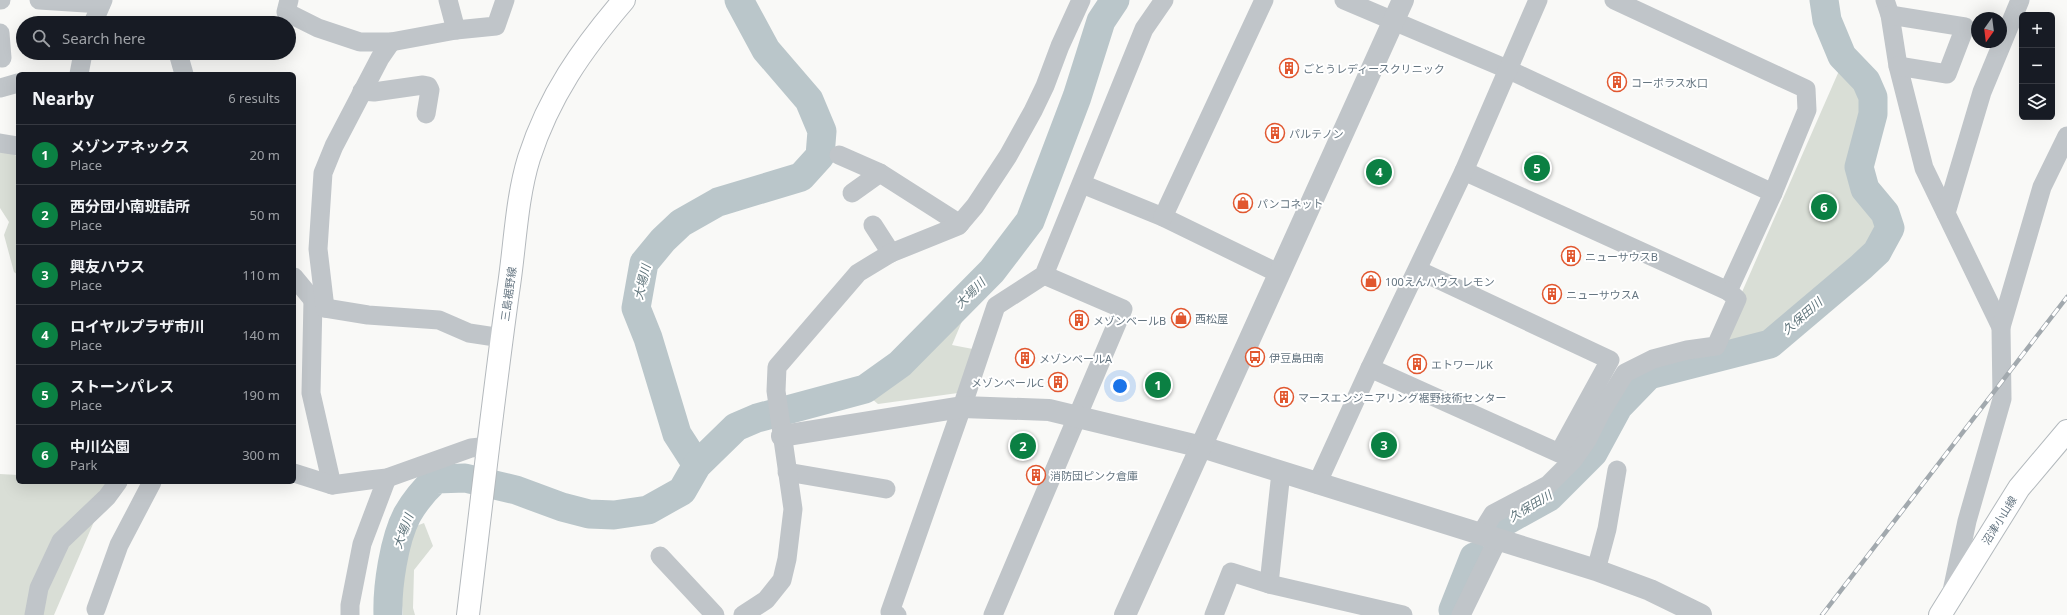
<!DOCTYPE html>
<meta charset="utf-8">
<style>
:root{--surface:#171b24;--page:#242831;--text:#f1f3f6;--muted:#9ea1a6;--line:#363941;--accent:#0b8043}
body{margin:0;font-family:"Noto Sans","Noto Sans JP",sans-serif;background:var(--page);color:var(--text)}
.controls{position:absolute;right:12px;top:12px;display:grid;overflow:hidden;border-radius:6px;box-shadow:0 4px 16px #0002}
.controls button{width:36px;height:36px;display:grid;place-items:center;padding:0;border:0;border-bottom:1px solid var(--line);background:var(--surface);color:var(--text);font:20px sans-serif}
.compass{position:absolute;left:1971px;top:12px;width:36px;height:36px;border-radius:50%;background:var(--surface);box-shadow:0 4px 16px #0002;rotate:194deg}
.you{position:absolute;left:1120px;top:386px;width:14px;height:14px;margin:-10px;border:3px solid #fff;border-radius:50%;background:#1a73e8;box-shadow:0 0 0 6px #1a73e833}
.badge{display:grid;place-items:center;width:26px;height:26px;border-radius:50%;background:var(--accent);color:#fff;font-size:13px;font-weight:700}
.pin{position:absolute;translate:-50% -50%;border:2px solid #fff;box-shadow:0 1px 4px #0006}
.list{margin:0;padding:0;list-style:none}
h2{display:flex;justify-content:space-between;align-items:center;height:52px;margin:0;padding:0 16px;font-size:17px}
h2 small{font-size:13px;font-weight:400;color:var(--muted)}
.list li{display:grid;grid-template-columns:26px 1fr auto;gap:12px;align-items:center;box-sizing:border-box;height:60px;padding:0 16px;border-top:1px solid var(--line)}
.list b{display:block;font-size:15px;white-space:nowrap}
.list p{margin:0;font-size:13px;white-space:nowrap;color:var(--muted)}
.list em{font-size:13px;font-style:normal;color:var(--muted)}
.icon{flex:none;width:22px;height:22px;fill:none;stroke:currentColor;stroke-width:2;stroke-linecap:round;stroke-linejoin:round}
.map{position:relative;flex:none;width:2067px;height:615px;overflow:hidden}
.search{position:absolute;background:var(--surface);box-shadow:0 4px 16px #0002;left:16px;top:16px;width:280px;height:44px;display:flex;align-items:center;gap:10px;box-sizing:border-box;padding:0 14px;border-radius:22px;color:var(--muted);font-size:15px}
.panel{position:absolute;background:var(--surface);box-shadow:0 4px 16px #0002;left:16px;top:72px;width:280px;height:412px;border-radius:6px}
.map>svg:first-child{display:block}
.green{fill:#d9ded6}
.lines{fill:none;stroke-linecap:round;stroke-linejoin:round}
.river{stroke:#bac6ca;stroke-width:29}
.secondary-casing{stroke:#b3b9bd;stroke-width:24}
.primary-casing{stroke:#b4b9bd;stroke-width:24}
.minor{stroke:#c0c5c9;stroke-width:19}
.tertiary{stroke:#c0c5c9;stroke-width:22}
.secondary{stroke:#fff;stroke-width:22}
.primary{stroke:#fff;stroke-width:22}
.rail-casing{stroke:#a2a9ae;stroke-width:4.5}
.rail{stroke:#fff;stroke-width:3;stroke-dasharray:9;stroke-linecap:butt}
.labels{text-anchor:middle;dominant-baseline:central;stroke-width:4;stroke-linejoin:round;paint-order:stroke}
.poi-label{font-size:11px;fill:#657581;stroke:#fff;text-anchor:start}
.street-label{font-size:11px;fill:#657581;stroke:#fff}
.water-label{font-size:12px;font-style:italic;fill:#5f747b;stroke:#fff}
</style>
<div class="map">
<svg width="2067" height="615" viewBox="0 0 2067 615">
<rect width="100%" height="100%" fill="#f9f9f7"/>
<!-- green -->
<g class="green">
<path d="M1842,64l19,22 4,23 -11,30 -2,37 6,20 21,22v12l-9,14 -106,94 -37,6 15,-52z"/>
<path d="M5,149l13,8v118l-4,-3 -10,-37 5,-13 -9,-14v-57z"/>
<path d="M971,300l-19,45 26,5 -20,43 -80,11 -7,-6z"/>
<path d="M0,474l18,1v7h93l-57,133h-54z"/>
<path d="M424,523l9,23 -19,24 -1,38 2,7h-12l-4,-38 4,-35 8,-14z"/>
</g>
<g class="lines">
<!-- river -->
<g class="river">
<path d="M697,465l-20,-31 -29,-96 -12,-30 8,-45 19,-23 18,-17 37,-21 83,-25 19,-21 2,-25 -13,-31 -43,-50 -27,-50"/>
<path d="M1504,522l45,-25 44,-44 25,-46 31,-32 121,-31 91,-77 16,-15 13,-24 -5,-15 -20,-24 -6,-22 14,-53v-17l-7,-16 -24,-25 -15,-36 -3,-20"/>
<path d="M1453,610l21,-53"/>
<path d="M388,615c-1,-28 6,-75 19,-100 8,-14 17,-25 29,-36l29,-1 51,12 46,17 27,7 25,1 34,-5 34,-19 15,-26 39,-38 21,-9 108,-29 35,-25 92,-93 38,-50 47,-124 24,-76 14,-21"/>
</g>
<!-- secondary casing -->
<g class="secondary-casing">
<path id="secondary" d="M1940,615l79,-127 48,-57"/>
</g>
<!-- primary casing -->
<g class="primary-casing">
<path id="primary" d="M468,615c13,-108 25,-215 40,-323 7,-44 8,-92 21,-134 20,-62 53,-109 95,-158"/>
</g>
<!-- minor -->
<g class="minor">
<path d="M0,0h1"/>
<path d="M39,0l62,4"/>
<path d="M289,0l-3,12 32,16 42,14h31l65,-12 40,-4 9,-26"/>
<path d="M448,0l8,30"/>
<path d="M1344,0l163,69 266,124"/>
<path d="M1885,0l5,15 8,51 26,102 77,159"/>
<path d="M1890,15l75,12 -18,47 -49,-8"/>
<path d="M93,23l10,-23"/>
<path d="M0,33l2,25"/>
<path d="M178,53l6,21"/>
<path d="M79,74l4,-21"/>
<path d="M0,88l18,-5"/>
<path d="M362,91l12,1 49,-7 5,1 2,4 -4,24"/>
<path d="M0,143l18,3"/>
<path d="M839,155l41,18 80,51"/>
<path d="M1464,171l264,120 45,-98 34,-83 -1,-21 -192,-89"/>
<path d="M1082,184l81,33 117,57"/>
<path d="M852,193l28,-20"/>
<path d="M1946,213l36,-121 38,-92"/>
<path d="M1163,217l101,-217"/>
<path d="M873,225l18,28"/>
<path d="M294,277l19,23 12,8 43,7 71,5 30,13 33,5"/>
<path d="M313,300l-2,93 21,92"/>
<path d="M325,308l-7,-59 5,-76 11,-27 46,-88 11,-16"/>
<path d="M1370,368l189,85 51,-93 -192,-90"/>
<path d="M787,472l99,17"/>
<path d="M294,473l38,12 37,-5 18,-2 84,-30 18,-2"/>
<path d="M1317,484l53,-116 94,-197 74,-171"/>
<path d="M1480,535l13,-21 55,-29 25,-25 14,-20 14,-28 24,-39 28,-14 34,-9 29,-4 21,-47 -9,-8"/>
<path d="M660,556l55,59"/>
<path d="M1596,570l11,-41 10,-59"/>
<path d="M1269,584l12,-112"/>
<path d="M1952,591l15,-70 35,-122 -1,-72 41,-140 25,-51"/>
<path d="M96,609l23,-64 33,-63"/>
<path d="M34,615l5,-27 22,-47 46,-44 11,-15"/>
<path d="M350,615v-10l12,-61 25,-66"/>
<path d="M743,615l23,-15 16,-20 5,-21 6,-50 -17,-118 1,-24 81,-94 33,-20 67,-27 17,-20 33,-50 25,-45 12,-25 15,-40 21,-46"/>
<path d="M897,615l-7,-3 72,-205 34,-101 48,-31 100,-246 20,-29"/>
<path d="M993,615l130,-306 -79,-34"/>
<path d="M1214,615l17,-43 38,12 134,31"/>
<path d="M1461,615l36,-74"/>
</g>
<!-- tertiary -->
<g class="tertiary">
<path d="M782,436l180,-29 87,3 153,37 394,123 54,20 51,25"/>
<path d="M1125,615l278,-615"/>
</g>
<!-- secondary -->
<use href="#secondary" class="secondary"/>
<!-- primary -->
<use href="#primary" class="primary"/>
<!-- rail casing -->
<g class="rail-casing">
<path id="rail" d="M1822,615l245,-318"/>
</g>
<!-- rail -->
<use href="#rail" class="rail"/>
</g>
<!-- icons -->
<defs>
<g id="building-ring" transform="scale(1)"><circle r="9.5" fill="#fff" stroke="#e1572f" stroke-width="1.5"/><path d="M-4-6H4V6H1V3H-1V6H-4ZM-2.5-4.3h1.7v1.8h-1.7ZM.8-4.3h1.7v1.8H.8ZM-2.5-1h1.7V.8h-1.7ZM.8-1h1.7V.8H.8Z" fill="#e1572f"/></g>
<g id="shop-ring" transform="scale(1)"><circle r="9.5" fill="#fff" stroke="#e1572f" stroke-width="1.5"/><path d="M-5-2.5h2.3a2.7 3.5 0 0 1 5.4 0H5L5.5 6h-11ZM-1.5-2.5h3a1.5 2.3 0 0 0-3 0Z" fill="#e1572f"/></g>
<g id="bus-ring" transform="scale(1)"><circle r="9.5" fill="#fff" stroke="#e1572f" stroke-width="1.5"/><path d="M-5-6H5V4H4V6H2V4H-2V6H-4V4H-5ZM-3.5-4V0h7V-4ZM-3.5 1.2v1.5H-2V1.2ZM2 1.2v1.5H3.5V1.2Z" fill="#e1572f"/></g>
</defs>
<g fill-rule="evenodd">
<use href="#building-ring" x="1289" y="68"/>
<use href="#building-ring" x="1617" y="82"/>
<use href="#building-ring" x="1275" y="133"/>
<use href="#shop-ring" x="1243" y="203"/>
<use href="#building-ring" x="1571" y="256"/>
<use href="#shop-ring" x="1371" y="281"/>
<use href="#building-ring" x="1552" y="294"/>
<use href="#shop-ring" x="1181" y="318"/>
<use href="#building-ring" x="1079" y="320"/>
<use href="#bus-ring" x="1255" y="357"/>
<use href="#building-ring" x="1025" y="358"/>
<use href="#building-ring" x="1417" y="364"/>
<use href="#building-ring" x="1058" y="382"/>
<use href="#building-ring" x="1284" y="397"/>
<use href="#building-ring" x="1036" y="475"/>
</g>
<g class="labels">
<!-- poi labels -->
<g class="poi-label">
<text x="1303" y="68">ごとうレディースクリニック</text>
<text x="1631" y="82">コーポラス水口</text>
<text x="1289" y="133">パルテノン</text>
<text x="1257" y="203">パンコネット</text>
<text x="1585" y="256">ニューサウスB</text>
<text x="1385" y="281">100えんハウス レモン</text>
<text x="1566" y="294">ニューサウスA</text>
<text x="1195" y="318">西松屋</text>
<text x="1093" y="320">メゾンベールB</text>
<text x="1269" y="357">伊豆島田南</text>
<text x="1039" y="358">メゾンベールA</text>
<text x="1431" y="364">エトワールK</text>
<text x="1044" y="382" text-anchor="end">メゾンベールC</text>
<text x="1298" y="397">マースエンジニアリング裾野技術センター</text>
<text x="1050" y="475">消防団ピンク倉庫</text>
</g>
<!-- street labels -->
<g class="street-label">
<text transform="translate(508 294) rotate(-82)">三島裾野線</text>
<text transform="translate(1999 520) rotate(-58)">沼津小山線</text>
</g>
<!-- water labels -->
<g class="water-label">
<text transform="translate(642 282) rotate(-77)">大場川</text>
<text transform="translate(970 293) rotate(-45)">大場川</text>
<text transform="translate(1802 316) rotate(-41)">久保田川</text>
<text transform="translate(1530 506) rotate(-31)">久保田川</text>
<text transform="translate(403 531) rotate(-70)">大場川</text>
</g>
</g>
</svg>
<div class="controls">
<button>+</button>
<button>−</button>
<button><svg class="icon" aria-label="layers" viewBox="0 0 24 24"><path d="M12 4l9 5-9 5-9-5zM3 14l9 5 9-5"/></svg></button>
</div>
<svg class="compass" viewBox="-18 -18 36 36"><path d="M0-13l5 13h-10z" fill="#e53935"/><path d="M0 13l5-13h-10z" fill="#9ea1a6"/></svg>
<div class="you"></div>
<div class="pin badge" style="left:1158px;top:385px">1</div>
<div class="pin badge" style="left:1023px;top:446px">2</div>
<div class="pin badge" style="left:1384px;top:445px">3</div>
<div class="pin badge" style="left:1379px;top:172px">4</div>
<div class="pin badge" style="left:1537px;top:168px">5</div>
<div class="pin badge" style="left:1824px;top:207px">6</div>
<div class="search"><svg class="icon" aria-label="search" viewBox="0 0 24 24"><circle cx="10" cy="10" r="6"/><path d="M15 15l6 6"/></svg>Search here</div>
<section class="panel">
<h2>Nearby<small>6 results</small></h2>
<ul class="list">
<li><span class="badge">1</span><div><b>メゾンアネックス</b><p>Place</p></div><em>20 m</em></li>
<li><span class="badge">2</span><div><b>西分団小南班詰所</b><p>Place</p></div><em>50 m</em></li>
<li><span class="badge">3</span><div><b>興友ハウス</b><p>Place</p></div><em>110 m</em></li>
<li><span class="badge">4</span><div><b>ロイヤルプラザ市川</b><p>Place</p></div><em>140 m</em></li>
<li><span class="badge">5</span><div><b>ストーンパレス</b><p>Place</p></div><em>190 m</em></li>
<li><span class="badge">6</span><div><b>中川公園</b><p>Park</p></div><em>300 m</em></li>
</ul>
</section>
</div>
